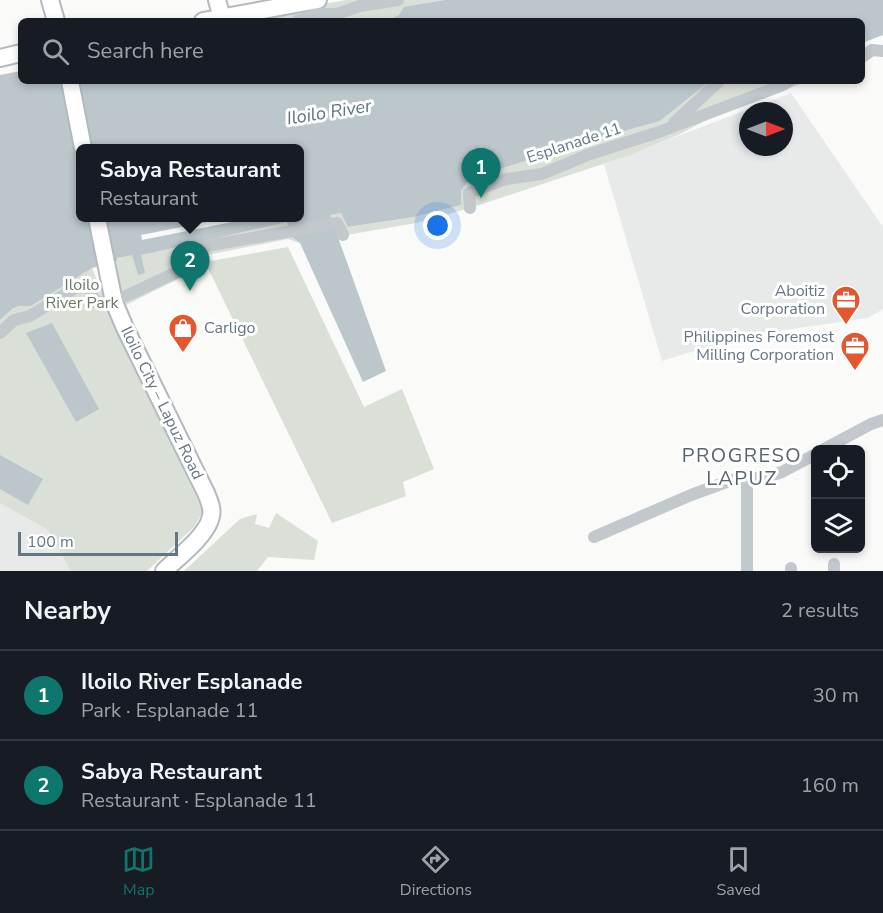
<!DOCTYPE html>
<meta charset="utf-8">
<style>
:root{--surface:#171b24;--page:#20242c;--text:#f1f3f6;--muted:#9ea1a6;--line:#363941;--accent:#0f766e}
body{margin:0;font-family:"Nunito Sans",sans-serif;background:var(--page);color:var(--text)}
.controls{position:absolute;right:18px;bottom:18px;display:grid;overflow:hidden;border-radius:9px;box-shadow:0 3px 9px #0003}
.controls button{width:54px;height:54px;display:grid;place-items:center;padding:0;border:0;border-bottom:2px solid var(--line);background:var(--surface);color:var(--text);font:30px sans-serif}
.compass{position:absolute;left:739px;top:102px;width:54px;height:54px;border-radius:50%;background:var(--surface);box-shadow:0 3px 9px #0003;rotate:90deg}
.scale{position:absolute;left:18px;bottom:15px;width:160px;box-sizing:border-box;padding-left:6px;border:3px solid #657683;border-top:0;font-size:16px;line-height:21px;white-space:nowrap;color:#657683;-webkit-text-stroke:4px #fff;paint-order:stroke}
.you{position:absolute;left:438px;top:226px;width:21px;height:21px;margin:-15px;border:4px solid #fff;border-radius:50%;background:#1a73e8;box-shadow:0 0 0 9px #1a73e833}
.badge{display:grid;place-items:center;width:39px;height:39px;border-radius:50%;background:var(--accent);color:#fff;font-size:20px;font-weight:700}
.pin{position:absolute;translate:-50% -50px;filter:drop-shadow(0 2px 3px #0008)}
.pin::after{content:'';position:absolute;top:32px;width:21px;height:18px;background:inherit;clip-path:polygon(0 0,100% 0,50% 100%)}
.popup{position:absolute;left:76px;top:144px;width:228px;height:78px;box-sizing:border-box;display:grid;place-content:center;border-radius:9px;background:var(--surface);filter:drop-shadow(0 2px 4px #0005);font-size:20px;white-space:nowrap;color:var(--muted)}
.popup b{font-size:22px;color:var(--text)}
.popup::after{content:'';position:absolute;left:50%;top:100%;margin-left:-12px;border:12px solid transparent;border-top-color:var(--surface)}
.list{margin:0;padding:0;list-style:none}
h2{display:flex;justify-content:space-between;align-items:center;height:78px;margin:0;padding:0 24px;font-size:26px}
h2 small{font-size:20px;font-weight:400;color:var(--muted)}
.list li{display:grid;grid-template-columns:39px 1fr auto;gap:18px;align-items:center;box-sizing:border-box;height:90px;padding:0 24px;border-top:2px solid var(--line)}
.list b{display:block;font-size:22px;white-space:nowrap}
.list p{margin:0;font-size:20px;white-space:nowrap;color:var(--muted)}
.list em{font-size:20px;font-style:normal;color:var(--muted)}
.icon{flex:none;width:33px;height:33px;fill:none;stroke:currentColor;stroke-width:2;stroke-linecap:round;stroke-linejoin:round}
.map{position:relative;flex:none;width:883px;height:571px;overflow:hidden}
.search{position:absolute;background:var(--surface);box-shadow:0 3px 9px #0003;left:18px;right:18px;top:18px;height:66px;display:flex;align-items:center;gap:15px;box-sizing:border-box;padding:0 21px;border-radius:9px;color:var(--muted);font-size:22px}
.sheet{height:258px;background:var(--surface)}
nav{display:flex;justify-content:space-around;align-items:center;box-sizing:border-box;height:84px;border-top:2px solid var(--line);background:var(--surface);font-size:16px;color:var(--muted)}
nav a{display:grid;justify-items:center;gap:3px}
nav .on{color:var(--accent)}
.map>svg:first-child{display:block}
.built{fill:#e8e9e9;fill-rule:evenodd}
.green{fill:#dadfd7}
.water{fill:#bbc7cb;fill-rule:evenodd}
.pier{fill:#fafaf8}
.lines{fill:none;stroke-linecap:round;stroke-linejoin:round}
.secondary-casing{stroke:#b3babf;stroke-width:20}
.street{stroke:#c3c8cc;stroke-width:12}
.secondary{stroke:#fff;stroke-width:16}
.labels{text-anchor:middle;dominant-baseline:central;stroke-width:6;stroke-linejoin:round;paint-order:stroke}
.street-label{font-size:16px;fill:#657683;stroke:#fff}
.park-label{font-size:16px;fill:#687a64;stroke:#fff}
.poi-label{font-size:16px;fill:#657683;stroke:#fff;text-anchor:end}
.water-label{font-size:18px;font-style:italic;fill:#60757c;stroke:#fff}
.quarter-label{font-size:20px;letter-spacing:1.5px;fill:#57646e;stroke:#fff}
</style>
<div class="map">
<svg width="883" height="571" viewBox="0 0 883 571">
<rect width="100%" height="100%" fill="#fafaf8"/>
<!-- built -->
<g class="built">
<path d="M791,93l92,134v82l-15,9 -125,18 -81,25 -58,-197zM748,111h36v36h-36z"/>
<path d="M0,503l48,27 23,41h-71z"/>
</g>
<!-- green -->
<g class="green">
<path d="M347,0h98l-18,3 -40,18h-163z"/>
<path d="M710,81h99l-87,31 -44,23 -48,20 -160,53 -54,15 -116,20 -12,-4 -91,18 3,11 -74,37c-8,-16 -10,-30 -9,-47l15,-4 6,21 2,-20c66,-19 133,-31 201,-42l8,14 65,-10 47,-12v-14l8,-12 102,-33 89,-25z"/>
<path d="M288,247l76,160 38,-18 32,80 -31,13 3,14 -74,27 -127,-261z"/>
<path d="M92,268l17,42 94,201 -9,16 -47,44h-76l-23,-41 -48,-27v-183l12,-11 7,-3h12z"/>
<path d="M276,513l42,28 -4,19 -46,-3 -11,14h-73l56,-52 17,-5 -2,10 14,4z"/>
</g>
<!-- water -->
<g class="water">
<path d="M445,0h438v35l-21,8v-22h-475l12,-6 5,-8z"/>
<path d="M21,71v10h689l-50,40 -89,25 -102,33 -8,12v14l-47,12 -66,10 -7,-14 -11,2 56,156 -23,11 -63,-139 -9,-7 -4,-14 -146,33 4,18 -7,2 -6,-20 -15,3v3l-25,7 -61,38h-12l-7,3 -12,11v-245zM80,148h220v70h-220z"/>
<path d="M52,323l47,86 -23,13 -50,-89z"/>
<path d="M0,455l43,24 -15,26 -28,-16z"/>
</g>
<!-- pier -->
<path class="pier" d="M227,218h25l-110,22 -1,-5z"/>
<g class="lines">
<!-- secondary casing -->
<g class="secondary-casing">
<g id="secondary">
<path d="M50,0l6,21"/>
<path d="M217,0l5,18"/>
<path d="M203,21l115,-21"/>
<path d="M0,58l21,-5"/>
<path d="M70,81l13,67"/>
<path d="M97,218l17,84 11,26 81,165c3,7 7,16 5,23 -3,19 -34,42 -47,55"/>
</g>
</g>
<!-- street -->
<g class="street">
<path d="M297,21l21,-7h18l24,-8 38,-6"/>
<path d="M862,57l10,-7 11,1"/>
<path d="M674,123l45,-42"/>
<path d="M470,208l-1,-15 37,-14 36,-5 48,-20 69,-22 124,-47 6,-4"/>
<path d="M126,296l66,-31 -3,-16 148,-26 6,12"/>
<path d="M0,333l14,-13 16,-4 50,-31h5l6,7 4,10h7"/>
<path d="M824,449l47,-25 12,-4"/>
<path d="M594,537l97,-42 41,-15 35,-3 15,-5 34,-18"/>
<path d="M834,564v7"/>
<path d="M791,568v3"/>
<path d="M747,571v-93"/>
</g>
<!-- secondary -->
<use href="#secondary" class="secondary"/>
</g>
<!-- icons -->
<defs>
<g id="office-pin" transform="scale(1.5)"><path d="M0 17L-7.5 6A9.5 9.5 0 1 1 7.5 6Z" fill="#e4572e" stroke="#fff"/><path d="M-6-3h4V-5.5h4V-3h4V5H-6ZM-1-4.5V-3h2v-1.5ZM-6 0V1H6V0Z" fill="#fff"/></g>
<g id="shop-pin" transform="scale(1.5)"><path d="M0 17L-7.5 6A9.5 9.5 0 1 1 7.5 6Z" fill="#e4572e" stroke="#fff"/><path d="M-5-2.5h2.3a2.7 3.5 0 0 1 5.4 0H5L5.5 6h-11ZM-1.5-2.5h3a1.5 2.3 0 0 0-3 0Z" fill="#fff"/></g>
</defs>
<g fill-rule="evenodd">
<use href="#office-pin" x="846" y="300"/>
<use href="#shop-pin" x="183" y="328"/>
<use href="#office-pin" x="855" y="346"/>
</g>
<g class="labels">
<!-- street labels -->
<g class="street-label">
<text transform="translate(574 143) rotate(-18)">Esplanade 11</text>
<text transform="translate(162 403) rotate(64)">Iloilo City – Lapuz Road</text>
</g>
<!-- park labels -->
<g class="park-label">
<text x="82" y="285">Iloilo<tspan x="82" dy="18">River Park</tspan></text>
</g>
<!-- poi labels -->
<g class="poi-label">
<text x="825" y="291">Aboitiz<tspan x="825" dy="18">Corporation</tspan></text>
<text x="204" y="328" text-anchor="start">Carligo</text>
<text x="834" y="337">Philippines Foremost<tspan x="834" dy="18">Milling Corporation</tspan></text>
</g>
<!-- water labels -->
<g class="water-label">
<text transform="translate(329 112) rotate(-9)">Iloilo River</text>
</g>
<!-- quarter labels -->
<g class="quarter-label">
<text x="742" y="455">PROGRESO<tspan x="742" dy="23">LAPUZ</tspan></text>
</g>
</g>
</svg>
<div class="controls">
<button><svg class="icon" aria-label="locate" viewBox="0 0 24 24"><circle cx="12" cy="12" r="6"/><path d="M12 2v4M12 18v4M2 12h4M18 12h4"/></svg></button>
<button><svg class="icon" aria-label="layers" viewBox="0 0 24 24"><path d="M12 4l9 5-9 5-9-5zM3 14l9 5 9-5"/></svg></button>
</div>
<svg class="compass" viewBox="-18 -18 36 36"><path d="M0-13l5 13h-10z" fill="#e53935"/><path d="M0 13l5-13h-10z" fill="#9ea1a6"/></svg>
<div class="scale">100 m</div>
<div class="you"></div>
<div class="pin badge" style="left:481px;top:198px">1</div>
<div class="pin badge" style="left:190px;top:291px">2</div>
<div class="popup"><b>Sabya Restaurant</b>Restaurant</div>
<div class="search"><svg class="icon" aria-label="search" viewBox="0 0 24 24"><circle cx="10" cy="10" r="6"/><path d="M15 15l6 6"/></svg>Search here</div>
</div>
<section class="sheet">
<h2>Nearby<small>2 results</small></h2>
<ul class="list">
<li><span class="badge">1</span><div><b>Iloilo River Esplanade</b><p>Park · Esplanade 11</p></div><em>30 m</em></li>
<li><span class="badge">2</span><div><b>Sabya Restaurant</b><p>Restaurant · Esplanade 11</p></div><em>160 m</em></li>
</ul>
</section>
<nav>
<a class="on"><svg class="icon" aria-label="map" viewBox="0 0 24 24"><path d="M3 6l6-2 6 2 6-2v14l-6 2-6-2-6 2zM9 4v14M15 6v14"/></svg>Map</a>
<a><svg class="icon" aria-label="directions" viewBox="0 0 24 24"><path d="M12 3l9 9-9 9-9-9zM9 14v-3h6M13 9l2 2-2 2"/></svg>Directions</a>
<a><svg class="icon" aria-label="saved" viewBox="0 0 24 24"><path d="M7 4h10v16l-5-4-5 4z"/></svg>Saved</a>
</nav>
